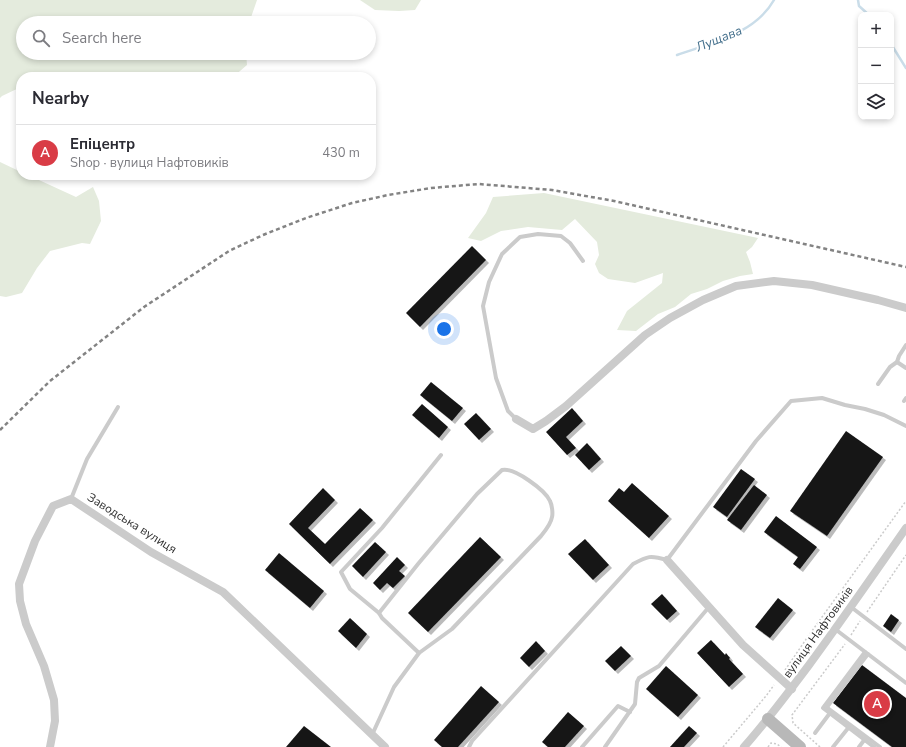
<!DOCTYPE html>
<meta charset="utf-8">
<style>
:root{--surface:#fff;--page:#f2f2f3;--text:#2b2b33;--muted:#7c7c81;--line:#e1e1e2;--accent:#d93c46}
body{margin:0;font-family:"Nunito Sans",sans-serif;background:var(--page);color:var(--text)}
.controls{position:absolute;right:12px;top:12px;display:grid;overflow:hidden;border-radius:8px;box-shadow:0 2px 6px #0003}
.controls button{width:36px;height:36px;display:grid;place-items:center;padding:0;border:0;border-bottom:1px solid var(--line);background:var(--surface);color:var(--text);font:20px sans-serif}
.you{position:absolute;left:444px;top:329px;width:14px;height:14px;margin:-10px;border:3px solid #fff;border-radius:50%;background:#1a73e8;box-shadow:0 0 0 6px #1a73e833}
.badge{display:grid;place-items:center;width:26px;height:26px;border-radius:50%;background:var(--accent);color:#fff;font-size:13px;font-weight:700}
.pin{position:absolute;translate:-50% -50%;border:2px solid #fff;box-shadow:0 1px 4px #0006}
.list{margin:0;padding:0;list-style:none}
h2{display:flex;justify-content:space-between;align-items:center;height:52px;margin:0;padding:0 16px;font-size:17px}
h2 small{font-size:13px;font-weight:400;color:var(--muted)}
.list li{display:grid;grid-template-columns:26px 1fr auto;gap:12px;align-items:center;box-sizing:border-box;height:56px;padding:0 16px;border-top:1px solid var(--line)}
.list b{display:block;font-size:15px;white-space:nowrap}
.list p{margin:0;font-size:13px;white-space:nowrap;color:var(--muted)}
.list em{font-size:13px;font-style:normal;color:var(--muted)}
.icon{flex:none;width:22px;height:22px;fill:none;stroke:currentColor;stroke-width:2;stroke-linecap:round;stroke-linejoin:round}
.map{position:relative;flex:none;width:906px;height:747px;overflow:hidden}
.search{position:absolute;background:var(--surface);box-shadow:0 2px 6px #0003;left:16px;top:16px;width:360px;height:44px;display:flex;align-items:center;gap:10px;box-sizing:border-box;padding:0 14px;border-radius:22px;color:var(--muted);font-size:15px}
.panel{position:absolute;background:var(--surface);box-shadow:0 2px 6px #0003;left:16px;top:72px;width:360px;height:108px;border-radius:16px}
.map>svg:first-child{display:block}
.green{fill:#e4ebdd}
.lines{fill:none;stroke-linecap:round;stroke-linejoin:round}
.stream{stroke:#cadde9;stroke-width:2.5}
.building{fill:#151515;filter:url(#shadow)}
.path{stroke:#cbcbcb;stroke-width:1.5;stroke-dasharray:2 2;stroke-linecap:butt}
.service{stroke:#cbcbcb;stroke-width:4}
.minor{stroke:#cbcbcb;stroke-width:8}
.secondary{stroke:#b8b8b8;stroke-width:12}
.rail{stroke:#838383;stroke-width:2.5;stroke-dasharray:4 3;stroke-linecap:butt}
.labels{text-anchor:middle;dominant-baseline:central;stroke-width:4;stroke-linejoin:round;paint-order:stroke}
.street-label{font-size:12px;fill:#2e2e2e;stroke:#fff}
.water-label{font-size:13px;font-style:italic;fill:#426e8b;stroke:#fff}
</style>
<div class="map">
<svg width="906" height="747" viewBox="0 0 906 747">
<defs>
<filter id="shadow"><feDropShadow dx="3" dy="3" stdDeviation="0" flood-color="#0004"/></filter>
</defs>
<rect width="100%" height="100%" fill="#fff"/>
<!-- green -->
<g class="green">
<path d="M0,0h257l-8,23h-226v30h223l1,12 -14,12h-212v10l-19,9 -2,2z"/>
<path d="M360,0h61l-6,10 -16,1 -24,-1z"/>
<path d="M0,162l21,10v3h7l48,22 17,-10 6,14 2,20 -11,23 -8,-1 -32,8 -13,17 -15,25 -16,4 -6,-1z"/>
<path d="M544,193l214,45 -6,9 -6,5 4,10 3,12 -13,2 -17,5 -16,8 -16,5 -16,13 -17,7 -22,17 -19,-1 10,-19 35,-28 1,-10 -28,10 -27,-4 -9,-6 -4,-9 4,-9 -2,-13 -22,-23 -13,11 -34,-3 -27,4 -20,10 -13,-3 18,-25 7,-16z"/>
</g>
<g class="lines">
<!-- stream -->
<g class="stream">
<path d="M858,0l1,6 10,9"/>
<path d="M891,44l15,24"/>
<path d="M677,55c34,-12 78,-21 97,-55"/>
</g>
</g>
<!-- building -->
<g class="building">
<path d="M472,246l14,14 -66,67 -14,-14z"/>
<path d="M431,382l32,26 -11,13 -32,-26z"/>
<path d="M422,404l26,23 -9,11 -27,-23z"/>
<path d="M572,408l11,13 -17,16 10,11 -9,7 -21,-23z"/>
<path d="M476,413l15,16 -12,11 -15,-16z"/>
<path d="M846,431l37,26 -56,79 -37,-25z"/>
<path d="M587,443l14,16 -12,11 -14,-15z"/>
<path d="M741,469l14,10 -28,38 -14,-10z"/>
<path d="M632,483l37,33 -20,22 -41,-37 11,-13 5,4z"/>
<path d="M754,485l13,10 -26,35 -14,-10z"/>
<path d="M323,488l12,12 -27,28 17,16 35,-36 13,12 -43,44 -41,-40z"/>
<path d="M776,516l41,31 -17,22 -7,-5 5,-7 -34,-25z"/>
<path d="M480,537l21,20 -73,75 -20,-19z"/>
<path d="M585,539l24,26 -16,15 -25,-26z"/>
<path d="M375,542l11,10 -23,25 -11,-11z"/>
<path d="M279,553l45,38 -14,17 -45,-38z"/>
<path d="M397,557l8,8 -6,6 6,5 -12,12 -6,-5 -7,7 -7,-7z"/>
<path d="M662,594l15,17 -10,9 -16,-16z"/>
<path d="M778,598l15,12 -23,28 -15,-11z"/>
<path d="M891,614l8,6 -8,12 -8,-6z"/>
<path d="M350,618l17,16 -11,14 -18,-17z"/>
<path d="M711,640l14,15 1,-2 4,5 -1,1 14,15 -14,13 -32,-34z"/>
<path d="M536,641l9,10 -16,16 -9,-9z"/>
<path d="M621,646l10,10 -16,15 -10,-10z"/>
<path d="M862,665l44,33v49h-14l-59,-44z"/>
<path d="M666,666l32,29 -20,22 -32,-28z"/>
<path d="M481,686l18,16 -41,45h-16l-8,-7z"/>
<path d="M568,712l16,14 -19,21h-17l-6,-5z"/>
<path d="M304,726l27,21h-45z"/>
<path d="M689,726l8,7 -13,14h-14z"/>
</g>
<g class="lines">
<!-- path -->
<g class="path">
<path d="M867,612l39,-57"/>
<path d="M851,635l9,-14"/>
<path d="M785,670l24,-35 97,-134"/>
<path d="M723,747l43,-51 8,-11"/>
<path d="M768,747l3,-4 6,1 4,3"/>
<path d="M820,747l-27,-24 -1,-8 53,-71"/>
</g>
<!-- service -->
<g class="service">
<path d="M897,362l9,6"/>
<path d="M878,384l12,-17 7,-5 2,-6 7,-11"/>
<path d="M904,401l2,-3"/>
<path d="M516,419l-8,-8 -12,-33 -13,-72 6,-24 13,-28 18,-17 18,-3 23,2 9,7 13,18"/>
<path d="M71,499l16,-40 31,-52"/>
<path d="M851,607l55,42"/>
<path d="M835,629l71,54"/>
<path d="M865,652l-42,56 51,39"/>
<path d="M419,653l-37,-35 -3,-5 -29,-24 -9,-17 41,-44 59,-73"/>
<path d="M825,706l55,41"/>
<path d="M827,707l41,-53"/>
<path d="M815,733l15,-20"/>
<path d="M372,735l22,-48 25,-34 33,-24 89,-93c5,-6 10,-12 11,-19 1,-4 0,-12 -2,-16 -5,-11 -36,-34 -48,-31l-25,24 -59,70 -39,49"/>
<path d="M469,747l3,-6 161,-177c15,-8 17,-9 34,-4l89,-119 35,-40 31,-3 23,7 20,4 19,6 22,11"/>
<path d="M582,747l36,-41 12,6"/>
<path d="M605,747l30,-43 2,-22 2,-4 20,-12 50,-59"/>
<path d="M833,747l16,-20"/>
<path d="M859,747l6,-8"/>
</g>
<!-- minor -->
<g class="minor">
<path d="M516,419l17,10 13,-8 20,-15 79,-71 25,-17 33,-18 33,-14 38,-5 38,4 66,15 28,8"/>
<path d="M667,560l76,85 49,44"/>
<path d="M50,747l5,-26 -1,-21 -10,-34 -18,-42 -6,-23 -1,-17 16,-43 18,-35 18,-7 80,53 72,40 162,155"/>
<path d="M744,747c23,-26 44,-54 65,-82 33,-45 65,-91 97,-137"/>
</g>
<!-- secondary -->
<path class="secondary" d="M768,719l32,28"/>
<!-- rail -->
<path class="rail" d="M0,430l50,-49 94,-74 85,-56 34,-16 43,-17 46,-15 36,-8 43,-7 48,-4 73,6 62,11 292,66"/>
</g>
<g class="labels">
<!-- street labels -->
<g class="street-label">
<text transform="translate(132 523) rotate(32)">Заводська вулиця</text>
<text transform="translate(818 632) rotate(-54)">вулиця Нафтовиків</text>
</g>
<!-- water labels -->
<g class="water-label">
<text transform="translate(719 39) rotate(-22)">Лущава</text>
</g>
</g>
</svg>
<div class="controls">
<button>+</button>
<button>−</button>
<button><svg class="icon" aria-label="layers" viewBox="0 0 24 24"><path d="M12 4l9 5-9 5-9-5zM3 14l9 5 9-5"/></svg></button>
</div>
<div class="you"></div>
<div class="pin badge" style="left:877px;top:704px">A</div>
<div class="search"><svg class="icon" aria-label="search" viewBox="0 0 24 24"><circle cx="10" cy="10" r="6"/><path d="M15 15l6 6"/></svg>Search here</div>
<section class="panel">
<h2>Nearby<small></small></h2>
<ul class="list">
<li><span class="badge">A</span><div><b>Епіцентр</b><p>Shop · вулиця Нафтовиків</p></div><em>430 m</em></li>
</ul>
</section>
</div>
